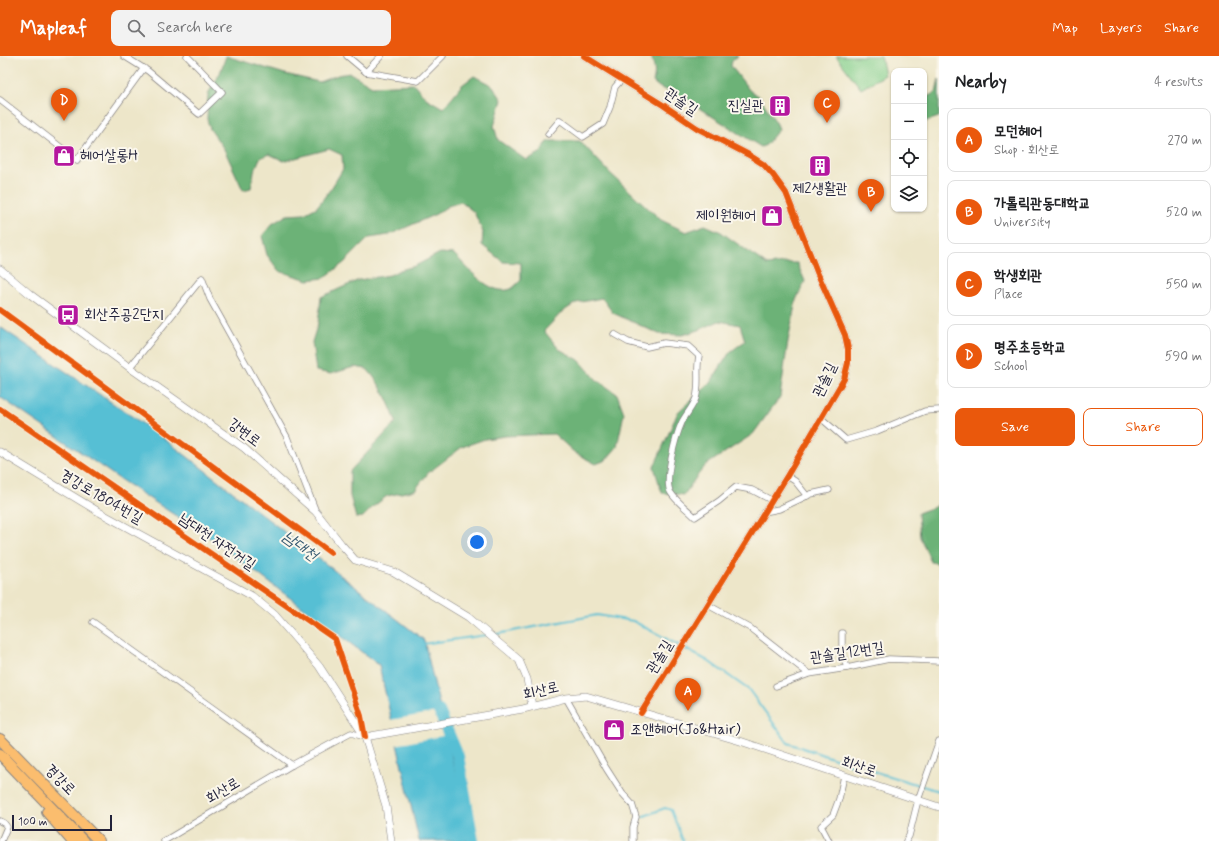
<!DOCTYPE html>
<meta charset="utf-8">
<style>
:root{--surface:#fff;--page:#f2f2f2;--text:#202124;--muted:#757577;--line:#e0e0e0;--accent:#ea580c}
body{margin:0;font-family:Mynerve,"Poor Story",sans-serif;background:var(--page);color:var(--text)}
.controls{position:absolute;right:12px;top:12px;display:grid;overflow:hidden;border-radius:8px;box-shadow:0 1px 3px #0004}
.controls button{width:36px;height:36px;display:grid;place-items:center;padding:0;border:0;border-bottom:1px solid var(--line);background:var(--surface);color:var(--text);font:20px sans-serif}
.scale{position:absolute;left:12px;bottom:10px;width:100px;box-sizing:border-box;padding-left:4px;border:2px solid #22223b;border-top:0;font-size:11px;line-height:14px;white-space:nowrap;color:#22223b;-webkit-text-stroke:3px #fbf7ec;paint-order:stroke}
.you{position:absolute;left:477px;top:486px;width:14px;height:14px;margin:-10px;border:3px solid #fff;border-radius:50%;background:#1a73e8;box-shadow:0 0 0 6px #1a73e833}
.badge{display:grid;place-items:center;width:26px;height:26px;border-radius:50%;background:var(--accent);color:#fff;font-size:13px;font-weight:700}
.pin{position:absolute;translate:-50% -33px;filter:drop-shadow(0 1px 2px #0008)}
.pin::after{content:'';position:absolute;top:21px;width:14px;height:12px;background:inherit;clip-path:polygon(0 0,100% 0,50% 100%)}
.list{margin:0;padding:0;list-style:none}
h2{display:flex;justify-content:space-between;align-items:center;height:52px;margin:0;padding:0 16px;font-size:17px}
h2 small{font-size:13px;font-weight:400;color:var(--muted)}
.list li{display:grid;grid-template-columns:26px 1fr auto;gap:12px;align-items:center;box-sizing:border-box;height:64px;margin:0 8px 8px;padding:0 8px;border:1px solid var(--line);border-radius:8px}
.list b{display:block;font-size:15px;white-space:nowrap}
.list p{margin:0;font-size:13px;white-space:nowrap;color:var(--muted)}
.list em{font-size:13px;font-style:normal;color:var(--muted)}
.actions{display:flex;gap:8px;padding:12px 16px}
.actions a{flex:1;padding:9px 0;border:1px solid var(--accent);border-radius:8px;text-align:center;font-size:14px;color:var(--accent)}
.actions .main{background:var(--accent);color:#fff}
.icon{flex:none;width:22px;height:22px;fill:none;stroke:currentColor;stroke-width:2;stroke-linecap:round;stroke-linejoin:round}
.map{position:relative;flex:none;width:939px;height:785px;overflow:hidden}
header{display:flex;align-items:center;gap:24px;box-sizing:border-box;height:56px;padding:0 20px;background:var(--accent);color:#fff}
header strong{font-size:19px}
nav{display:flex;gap:22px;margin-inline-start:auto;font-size:14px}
.search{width:280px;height:36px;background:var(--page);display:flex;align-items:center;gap:10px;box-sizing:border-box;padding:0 14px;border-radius:8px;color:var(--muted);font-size:15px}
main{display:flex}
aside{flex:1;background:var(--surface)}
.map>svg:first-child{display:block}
.green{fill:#85cf8b;stroke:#547863}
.forest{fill:#6cb277;stroke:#476a59}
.water{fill:#57bfd4;stroke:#3c7088}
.pier{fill:#ede6c9}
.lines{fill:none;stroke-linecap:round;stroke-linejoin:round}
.stream{stroke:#57bfd4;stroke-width:2}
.river{stroke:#57bfd4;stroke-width:12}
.minor-casing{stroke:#888482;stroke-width:7}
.tertiary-casing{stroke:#888482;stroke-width:8}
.trunk-casing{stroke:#888482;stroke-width:12}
.minor{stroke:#fff;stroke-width:5.5}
.tertiary{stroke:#fff;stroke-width:7}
.trunk{stroke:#fbbd6e;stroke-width:10}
.cycleway-casing{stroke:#fbf7ec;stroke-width:8}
.cycleway{stroke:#e8590c;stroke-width:6}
.labels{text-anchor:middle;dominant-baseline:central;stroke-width:4;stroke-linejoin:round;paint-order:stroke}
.street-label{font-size:15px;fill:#22223b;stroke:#fbf7ec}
.poi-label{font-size:15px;fill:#22223b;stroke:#fbf7ec;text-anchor:start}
.water-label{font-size:16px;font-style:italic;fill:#355971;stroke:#fbf7ec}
</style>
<header>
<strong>Mapleaf</strong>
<div class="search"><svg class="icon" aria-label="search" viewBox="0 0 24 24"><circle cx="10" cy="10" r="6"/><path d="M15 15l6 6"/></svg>Search here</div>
<nav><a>Map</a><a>Layers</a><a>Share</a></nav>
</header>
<main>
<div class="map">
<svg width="939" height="785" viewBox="0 0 939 785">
<rect width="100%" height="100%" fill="#fbf7ec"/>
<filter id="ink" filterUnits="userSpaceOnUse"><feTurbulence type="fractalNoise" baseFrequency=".025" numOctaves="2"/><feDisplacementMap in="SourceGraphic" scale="8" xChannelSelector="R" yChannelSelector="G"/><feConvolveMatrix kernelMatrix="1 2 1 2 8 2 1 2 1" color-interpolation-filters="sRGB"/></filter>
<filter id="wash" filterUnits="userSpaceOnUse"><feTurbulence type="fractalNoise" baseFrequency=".012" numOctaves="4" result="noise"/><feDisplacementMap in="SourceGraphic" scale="16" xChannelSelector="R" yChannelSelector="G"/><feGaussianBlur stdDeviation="0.9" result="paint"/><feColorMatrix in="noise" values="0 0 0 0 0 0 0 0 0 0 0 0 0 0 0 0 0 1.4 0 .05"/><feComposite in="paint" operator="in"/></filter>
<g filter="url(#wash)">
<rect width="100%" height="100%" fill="#ede6c9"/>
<!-- green -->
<path class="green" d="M836,0h45l4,19 -24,14z"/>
<!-- forest -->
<g class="forest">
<path d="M226,0l59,18 34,8 19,-7 12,-2 22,13 42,-2 12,14 17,10 19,-23 12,-9 19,10 9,14 -8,26 4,14 28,20 14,-7 8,-12h32l31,33 50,46 25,12 19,-7 16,7 46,33 18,-2h12l8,18 -9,19 -8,41 -8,56 -27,37 -47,31 -9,11 -13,19 -22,-2 -8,-26 24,-55 32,-29 20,-31 15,-11 -5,-16 -21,-4 -20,9 -17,5 -23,-1 -46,-21 -11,-15 -26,5 -14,9 -18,19 15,18 20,11 18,20 20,14 7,19 -7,34 -11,13 -10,4 -21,-11 -21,-19 -49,2 -20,3 -23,8 -34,26 -13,17 -28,6 -13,10 -11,11 -7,1 -6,-22v-25l46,-49c-7,-20 -15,-38 -29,-53l-13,-2 -23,7 -15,-3 -4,-29 6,-19 3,-26 38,-17 31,-5 10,-5 15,-4 25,-13 14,1c13,13 36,43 57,35 3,-2 7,-6 10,-9v-17l-18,-1 -21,-17 1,-13 -9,-20 -13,-10 -13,4 -12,8 -47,21 -20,3 -24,24 -21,16 -16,2 -29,-9 -12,-16 -5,-19 10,-12 15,-9 17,-1 13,-7 15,-20 11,-18 -1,-14 -13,-6 -45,12 -15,-7 -9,4 -6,14 -3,16 -8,2 -19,-41 -14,-20 -3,-10 1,-25 12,-21z"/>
<path d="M651,0h87l-6,5 -1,5 19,25 9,5 18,28 2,5 -13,16 -5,2 -75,-47 -27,-13 -6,-5c3,-9 1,-17 -2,-26z"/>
<path d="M939,23v38l-15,5v-25h3l9,-5z"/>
<path d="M939,446v62l-8,-2 -11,-25 -2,-24 19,-7z"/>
</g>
<!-- water -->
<path class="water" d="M0,271l158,107 266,206 48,201h-53l-40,-176 -166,-125 -95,-62 -118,-81z"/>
<!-- pier -->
<path class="pier" d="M443,655l5,24 -53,10 -5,-25z"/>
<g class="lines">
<!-- stream -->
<g class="stream">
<path d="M492,579l105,-20 36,6 75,40 41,29 39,53 71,24 80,24"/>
<path d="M422,588l65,-9"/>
<path d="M642,761l23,-9 6,2 12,31"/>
</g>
<!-- river -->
<path class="river" d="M439,655l19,45 15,85"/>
</g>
</g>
<g filter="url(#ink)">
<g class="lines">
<!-- minor casing -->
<g class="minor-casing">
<g id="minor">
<path d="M124,0l24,15 51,43 23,-22 -35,-36"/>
<path d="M347,0l19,16 52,9 25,-25"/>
<path d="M366,16l15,-16"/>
<path d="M0,44l77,60 67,-92"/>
<path d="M548,78l12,-14 23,17 20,-13 7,-17 5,-20 7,-8"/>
<path d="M614,278l14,8 19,5 17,-4 24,3 11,10c-3,14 1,28 -3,42 -3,9 -10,16 -14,24 -6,13 -19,60 -11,71 6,9 16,16 24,24l24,-16 17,-14 16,3 19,10"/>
<path d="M130,311l72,-89 8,21 77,138 29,75"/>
<path d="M821,362l25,22 31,-9 48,-20 14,-1"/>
<path d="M787,420l8,5 12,15"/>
<path d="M764,456l15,-3 32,-15 18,-4"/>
<path d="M708,549l42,23 59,46 38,-6 42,-9 50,2"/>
<path d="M93,566l199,143"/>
<path d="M842,577v18l5,17"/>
<path d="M776,630l33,-12"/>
<path d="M566,642l40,70 16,25 10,11 4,13 -3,10v14"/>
<path d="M0,765l4,2 3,4 -6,14"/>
<path d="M164,785l128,-76 59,-32 14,4"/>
<path d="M829,785l-8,-15 12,-11 6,-16 5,-23"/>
<path d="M906,785l3,-5 9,-36 21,-59"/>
</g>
</g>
<!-- tertiary casing -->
<g class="tertiary-casing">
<g id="tertiary">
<path d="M584,0l79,49 34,23 52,27 14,9 10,11 13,18 31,79 28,63 3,14v14l-4,16 -57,97 -146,237"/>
<path d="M0,213l31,26 102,75 111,78 72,64 25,32 14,16 39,12 74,45 51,43 8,19 5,27"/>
<path d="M0,396l99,60 153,84 23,19 44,51 46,71 21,69 5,35"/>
<path d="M365,681l158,-28 43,-11 20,-2 154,45 199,66"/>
</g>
</g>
<!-- trunk casing -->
<g class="trunk-casing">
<g id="trunk">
<path d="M0,683l99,102"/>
<path d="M0,698l83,87"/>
<path d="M47,756l25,29"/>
</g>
</g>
<!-- minor -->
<use href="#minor" class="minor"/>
<!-- tertiary -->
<use href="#tertiary" class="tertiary"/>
<!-- trunk -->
<use href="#trunk" class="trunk"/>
<!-- cycleway casing -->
<g class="cycleway-casing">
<g id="cycleway">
<path d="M584,0l79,49 34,23 52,27 14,9 10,11 13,18 31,79 28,63 3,14v14l-4,16 -57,97 -146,237"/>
<path d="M0,254l331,243"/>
<path d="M0,353l335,230 26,77 4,21"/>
</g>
</g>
<!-- cycleway -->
<use href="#cycleway" class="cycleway"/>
</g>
</g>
<!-- icons -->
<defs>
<g id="building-square" transform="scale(1.15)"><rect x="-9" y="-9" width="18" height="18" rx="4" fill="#b5179e" stroke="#fbf7ec"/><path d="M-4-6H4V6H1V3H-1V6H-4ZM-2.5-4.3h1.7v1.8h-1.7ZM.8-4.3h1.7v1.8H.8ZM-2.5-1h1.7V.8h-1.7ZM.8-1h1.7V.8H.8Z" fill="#fff"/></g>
<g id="shop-square" transform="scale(1.15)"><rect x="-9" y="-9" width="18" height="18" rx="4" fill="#b5179e" stroke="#fbf7ec"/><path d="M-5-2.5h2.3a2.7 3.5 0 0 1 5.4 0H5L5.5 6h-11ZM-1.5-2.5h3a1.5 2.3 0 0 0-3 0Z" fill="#fff"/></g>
<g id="bus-square" transform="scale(1.15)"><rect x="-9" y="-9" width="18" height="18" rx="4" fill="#b5179e" stroke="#fbf7ec"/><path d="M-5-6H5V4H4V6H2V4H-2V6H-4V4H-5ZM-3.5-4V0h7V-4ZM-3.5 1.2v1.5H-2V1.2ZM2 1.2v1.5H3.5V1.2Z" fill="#fff"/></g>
</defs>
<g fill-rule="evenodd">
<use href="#building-square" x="780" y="50"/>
<use href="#shop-square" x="64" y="100"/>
<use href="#building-square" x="820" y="110"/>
<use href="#shop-square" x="772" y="160"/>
<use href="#bus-square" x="68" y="259"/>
<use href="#shop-square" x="614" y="674"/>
</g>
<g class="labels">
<!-- street labels -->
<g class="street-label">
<text transform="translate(681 46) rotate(34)">관솔길</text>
<text transform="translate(825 324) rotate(-65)">관솔길</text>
<text transform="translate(244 377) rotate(37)">강변로</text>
<text transform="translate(101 441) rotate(30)">경강로1804번길</text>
<text transform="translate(217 486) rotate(34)">남대천 자전거길</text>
<text transform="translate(847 597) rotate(-8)">관솔길12번길</text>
<text transform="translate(660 601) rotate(-59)">관솔길</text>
<text transform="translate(541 635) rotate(-13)">회산로</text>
<text transform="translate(859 711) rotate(19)">회산로</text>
<text transform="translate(60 724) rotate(46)">경강로</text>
<text transform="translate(223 735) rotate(-31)">회산로</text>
</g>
<!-- poi labels -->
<g class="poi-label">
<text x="764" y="50" text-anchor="end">진실관</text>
<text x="80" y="100">헤어살롱H</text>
<text x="820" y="133" text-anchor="middle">제2생활관</text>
<text x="756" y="160" text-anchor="end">제이원헤어</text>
<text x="84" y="259">회산주공2단지</text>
<text x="630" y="674">조앤헤어(Jo&amp;Hair)</text>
</g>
<!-- water labels -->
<g class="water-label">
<text transform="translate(300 490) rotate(36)">남대천</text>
</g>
</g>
</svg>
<div class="controls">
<button>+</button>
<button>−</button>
<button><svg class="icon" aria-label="locate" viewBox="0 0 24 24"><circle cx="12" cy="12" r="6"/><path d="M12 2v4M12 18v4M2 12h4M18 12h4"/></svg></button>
<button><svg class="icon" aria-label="layers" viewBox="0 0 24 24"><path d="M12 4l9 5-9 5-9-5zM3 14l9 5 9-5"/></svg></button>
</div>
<div class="scale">100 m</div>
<div class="you"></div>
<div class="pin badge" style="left:688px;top:655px">A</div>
<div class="pin badge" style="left:871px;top:156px">B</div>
<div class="pin badge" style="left:827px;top:67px">C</div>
<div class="pin badge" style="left:64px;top:65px">D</div>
</div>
<aside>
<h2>Nearby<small>4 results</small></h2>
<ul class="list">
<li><span class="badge">A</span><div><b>모던헤어</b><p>Shop · 회산로</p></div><em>270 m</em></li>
<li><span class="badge">B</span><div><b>가톨릭관동대학교</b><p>University</p></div><em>520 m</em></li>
<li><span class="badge">C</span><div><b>학생회관</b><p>Place</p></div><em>550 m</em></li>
<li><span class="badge">D</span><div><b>명주초등학교</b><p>School</p></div><em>590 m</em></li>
</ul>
<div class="actions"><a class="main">Save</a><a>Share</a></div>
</aside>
</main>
